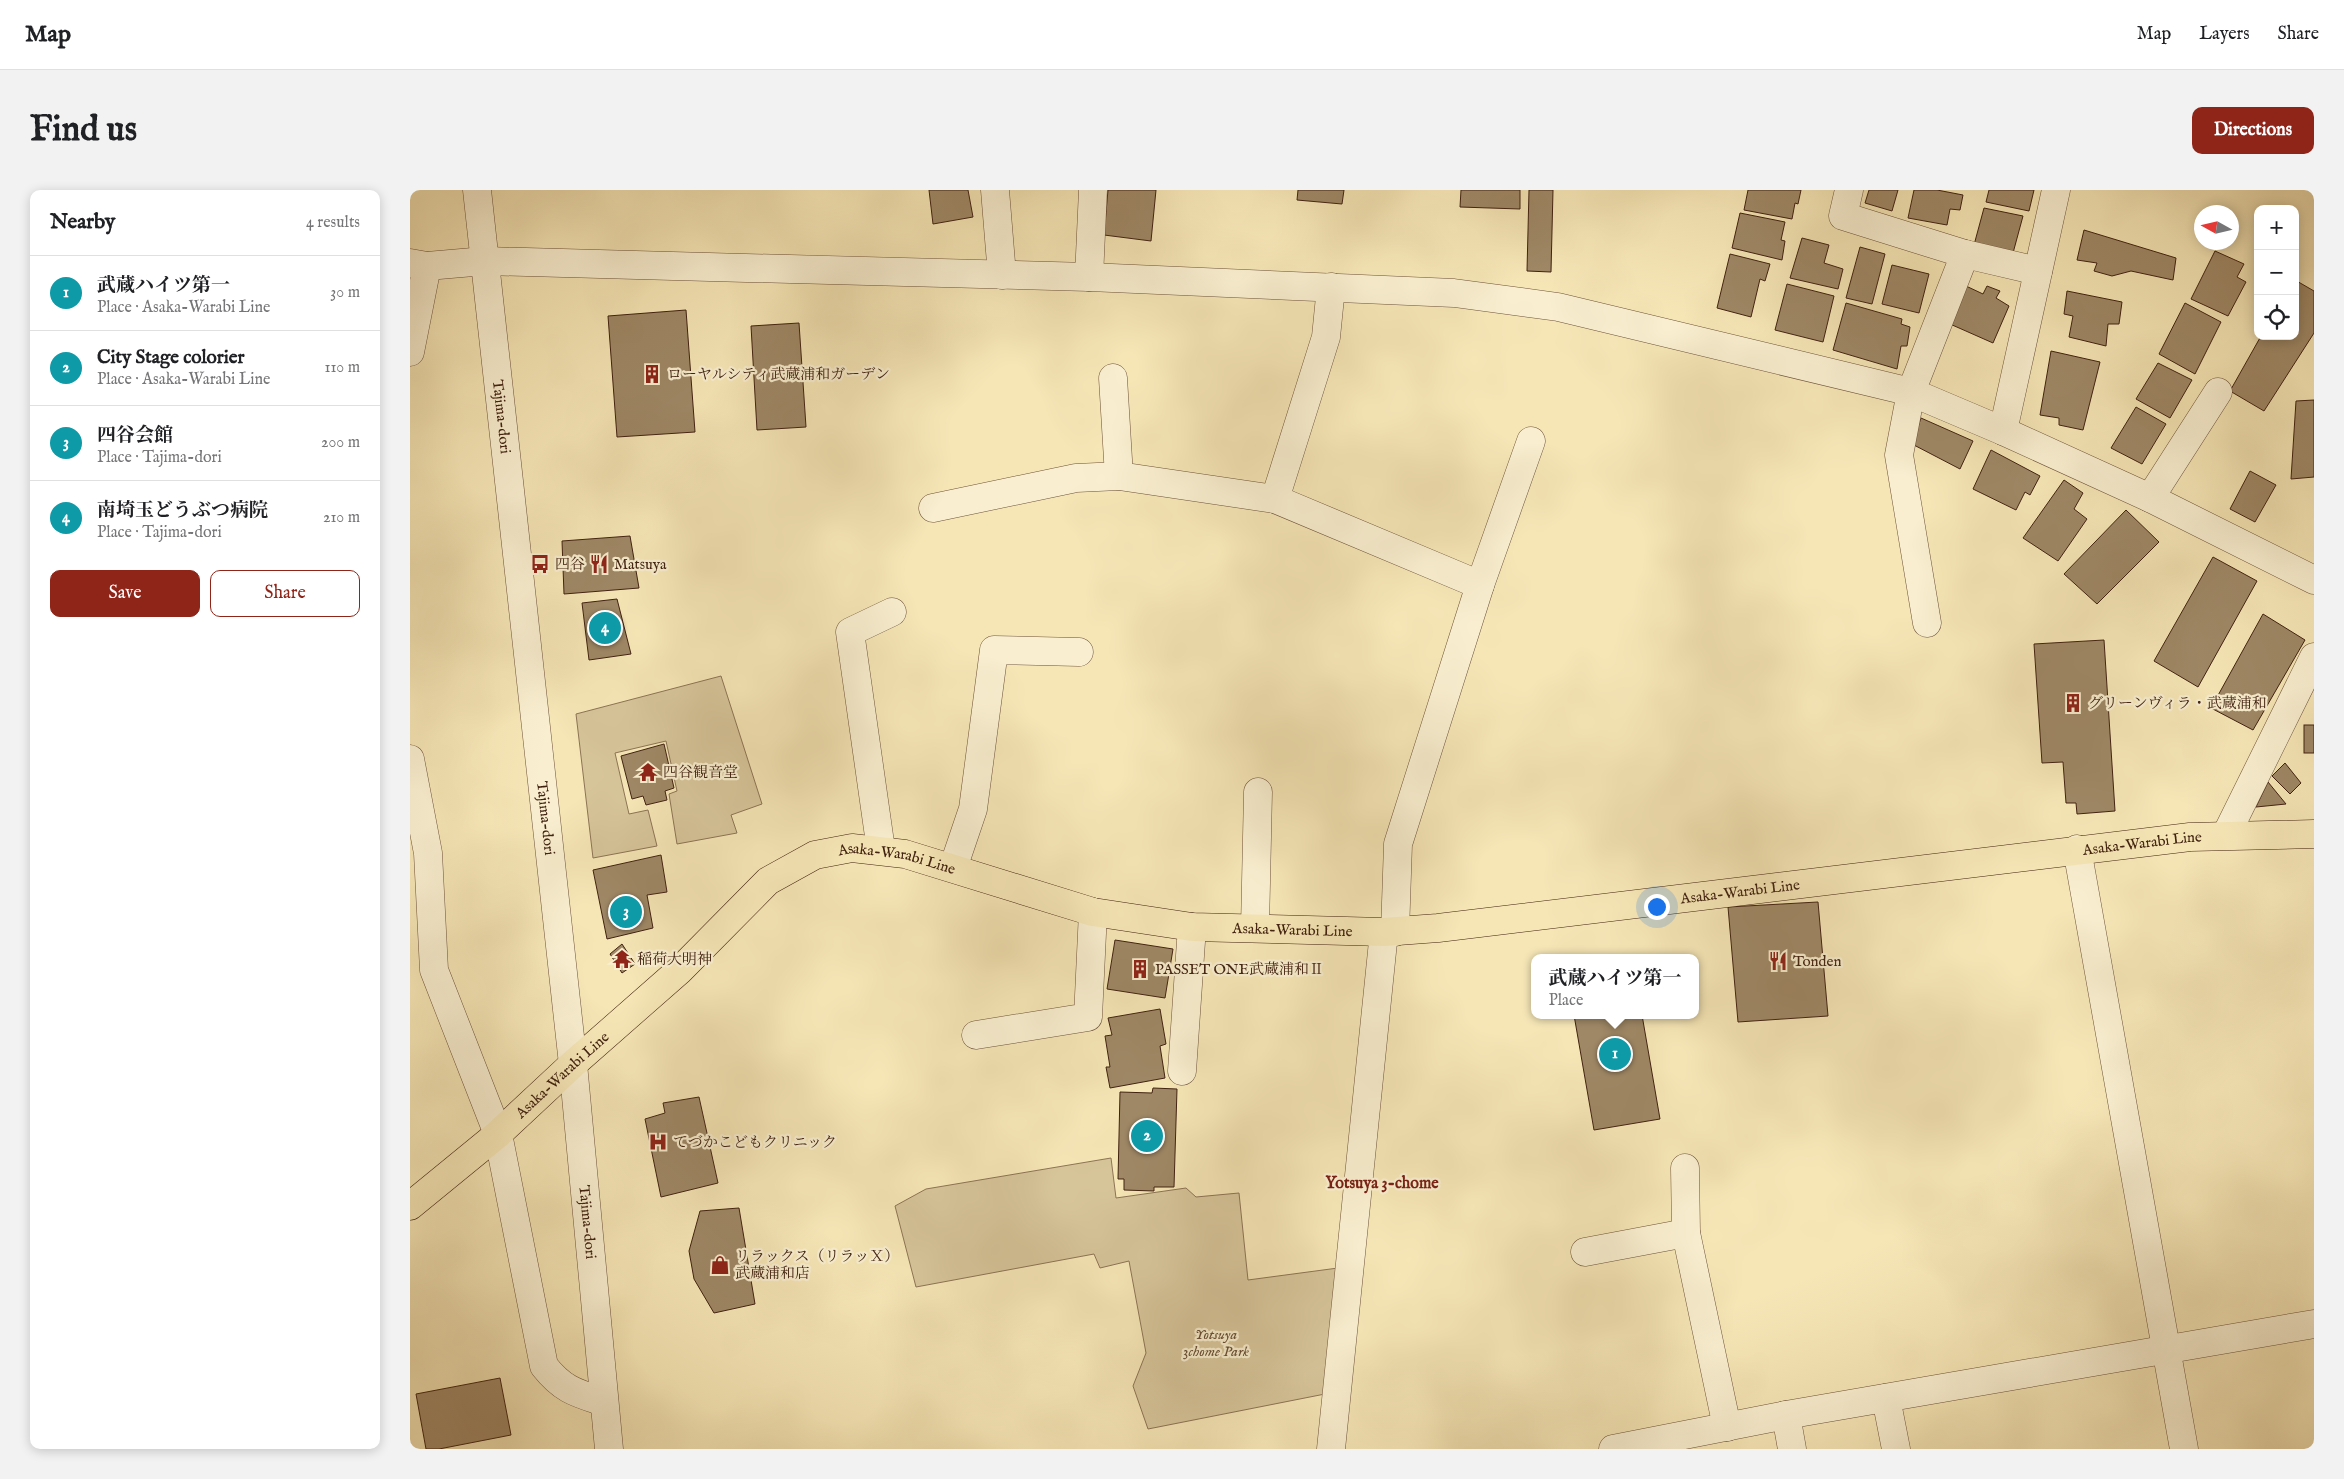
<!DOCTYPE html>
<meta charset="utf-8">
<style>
:root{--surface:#fff;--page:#f2f2f2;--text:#202124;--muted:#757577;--line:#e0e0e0;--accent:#8f2418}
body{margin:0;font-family:"IM FELL English","Noto Serif JP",serif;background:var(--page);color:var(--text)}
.controls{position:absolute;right:15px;top:15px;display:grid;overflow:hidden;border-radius:10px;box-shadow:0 2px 12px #0003}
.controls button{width:45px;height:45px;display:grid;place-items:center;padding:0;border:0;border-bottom:1px solid var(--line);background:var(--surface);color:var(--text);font:25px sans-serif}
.compass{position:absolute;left:1784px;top:15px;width:45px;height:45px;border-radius:50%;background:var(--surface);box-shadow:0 2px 12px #0003;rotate:278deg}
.you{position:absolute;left:1246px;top:716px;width:18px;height:18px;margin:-12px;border:4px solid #fff;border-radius:50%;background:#1a73e8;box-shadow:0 0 0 8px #1a73e833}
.badge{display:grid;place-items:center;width:32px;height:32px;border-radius:50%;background:var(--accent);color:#fff;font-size:16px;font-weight:700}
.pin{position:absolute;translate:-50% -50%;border:2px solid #fff;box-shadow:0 1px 5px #0006}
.popup{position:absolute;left:1121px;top:764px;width:168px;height:65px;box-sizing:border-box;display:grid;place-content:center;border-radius:10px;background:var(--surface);filter:drop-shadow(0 1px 4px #0005);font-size:16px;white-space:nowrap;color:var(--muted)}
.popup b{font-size:19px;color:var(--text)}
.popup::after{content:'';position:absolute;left:50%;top:100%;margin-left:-10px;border:10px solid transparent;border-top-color:var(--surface)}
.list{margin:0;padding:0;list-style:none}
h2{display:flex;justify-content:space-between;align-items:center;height:65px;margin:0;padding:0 20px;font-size:21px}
h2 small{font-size:16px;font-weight:400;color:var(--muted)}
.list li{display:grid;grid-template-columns:32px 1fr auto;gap:15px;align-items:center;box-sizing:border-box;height:75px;padding:0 20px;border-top:1px solid var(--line)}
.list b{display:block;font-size:19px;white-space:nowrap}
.list p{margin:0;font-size:16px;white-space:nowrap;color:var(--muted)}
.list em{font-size:16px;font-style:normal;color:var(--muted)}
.actions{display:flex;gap:10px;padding:15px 20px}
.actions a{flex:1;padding:11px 0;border:1px solid var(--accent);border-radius:10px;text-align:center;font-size:18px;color:var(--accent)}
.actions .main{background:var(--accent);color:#fff}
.icon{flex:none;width:28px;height:28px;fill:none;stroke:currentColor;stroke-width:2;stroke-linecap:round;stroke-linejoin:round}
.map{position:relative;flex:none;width:1904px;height:1259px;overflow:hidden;border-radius:10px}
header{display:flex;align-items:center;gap:30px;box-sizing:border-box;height:70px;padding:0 25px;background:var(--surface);border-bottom:1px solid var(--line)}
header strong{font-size:24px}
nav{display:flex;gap:28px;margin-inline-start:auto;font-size:18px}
.intro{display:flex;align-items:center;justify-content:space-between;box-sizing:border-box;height:120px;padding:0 30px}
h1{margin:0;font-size:35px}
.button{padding:12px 22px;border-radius:10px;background:var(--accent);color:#fff;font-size:18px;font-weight:700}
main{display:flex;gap:30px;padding:0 30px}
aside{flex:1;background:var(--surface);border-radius:10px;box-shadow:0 2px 12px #0003}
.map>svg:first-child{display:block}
.green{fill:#d7c59a;stroke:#8c7455}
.building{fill:#9f8866;stroke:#412210}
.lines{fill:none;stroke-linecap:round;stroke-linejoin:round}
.minor-casing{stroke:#6e533a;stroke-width:29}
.major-casing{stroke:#412210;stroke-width:29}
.minor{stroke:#f9efd0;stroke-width:28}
.major{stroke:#f6e6b6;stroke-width:28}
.labels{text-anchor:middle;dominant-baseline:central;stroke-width:4.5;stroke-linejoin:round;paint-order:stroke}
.poi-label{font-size:15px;fill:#412210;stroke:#f9efd0;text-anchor:start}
.street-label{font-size:15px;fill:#412210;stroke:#f9efd0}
.park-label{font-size:15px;font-style:italic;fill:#664b32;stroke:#f9efd0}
.neighbourhood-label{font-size:16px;font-weight:bold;fill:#7a1f14;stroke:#f9efd0}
</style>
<header>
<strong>Map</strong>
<nav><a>Map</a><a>Layers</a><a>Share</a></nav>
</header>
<div class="intro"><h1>Find us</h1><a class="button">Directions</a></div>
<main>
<aside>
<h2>Nearby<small>4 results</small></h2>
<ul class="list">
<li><span class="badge" style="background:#0f9aa8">1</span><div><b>武蔵ハイツ第一</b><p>Place · Asaka-Warabi Line</p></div><em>30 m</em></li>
<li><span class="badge" style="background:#0f9aa8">2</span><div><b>City Stage colorier</b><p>Place · Asaka-Warabi Line</p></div><em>110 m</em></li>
<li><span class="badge" style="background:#0f9aa8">3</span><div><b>四谷会館</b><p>Place · Tajima-dori</p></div><em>200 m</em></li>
<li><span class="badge" style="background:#0f9aa8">4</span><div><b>南埼玉どうぶつ病院</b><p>Place · Tajima-dori</p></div><em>210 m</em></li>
</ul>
<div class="actions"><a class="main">Save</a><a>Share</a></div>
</aside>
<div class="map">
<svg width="1904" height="1259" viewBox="0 0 1904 1259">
<rect width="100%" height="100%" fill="#f6e6b6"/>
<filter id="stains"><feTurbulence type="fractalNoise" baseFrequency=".004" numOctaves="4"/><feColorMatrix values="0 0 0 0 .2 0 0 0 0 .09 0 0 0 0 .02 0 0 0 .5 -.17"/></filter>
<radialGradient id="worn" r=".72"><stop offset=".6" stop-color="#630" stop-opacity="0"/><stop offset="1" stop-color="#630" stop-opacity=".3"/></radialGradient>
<!-- green -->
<g class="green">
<path d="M311,486l41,128 -31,11 6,18 -60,11 -8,-50 8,-3 -11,-50 -51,12 14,61 19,-4 9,36 -64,12 -17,-144z"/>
<path d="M701,968l5,40 70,-10 10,9 43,-4 9,87 90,-12 -13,126 -177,35 -15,-43 13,-33 -17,-92 -29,7 -6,-14 -178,33 -21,-81 31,-17z"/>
</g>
<!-- building -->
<g class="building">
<path d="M519,0h39l5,27 -40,7z"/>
<path d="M698,0h48l-5,51 -47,-6z"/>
<path d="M888,0h46l-2,14 -45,-4z"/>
<path d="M1051,0h59v19l-60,-2z"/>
<path d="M1119,0h24l-2,82 -24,-1z"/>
<path d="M1338,0h53l-3,14 -3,-1 -3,16 -48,-9z"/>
<path d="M1459,0h29l-6,21 -27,-8z"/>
<path d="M1504,0h23l26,5 -3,15 -10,-1 -3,16 -39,-7z"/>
<path d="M1579,0h45l-5,21 -43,-9z"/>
<path d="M1574,18l39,8 -10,37 -39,-8z"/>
<path d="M1330,23l45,9 -4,18 4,1 -3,19 -50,-12z"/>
<path d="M1674,40l92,28 -3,22 -42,-9 -19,5 -18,-5 3,-8 -20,-3z"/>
<path d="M1392,48l27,7 -5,18 19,6 -5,20 -48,-11z"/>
<path d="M1450,57l25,7 -13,50 -26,-6z"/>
<path d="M1805,61l29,13 -7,13 9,5 -18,34 -37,-17z"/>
<path d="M1320,64l40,10 -5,17 -5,-2 -9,38 -34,-9z"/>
<path d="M1482,75l37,9 -10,39 -37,-9z"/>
<path d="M1885,90l19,11v42l-50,78 -34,-20 31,-55h34z"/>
<path d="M1377,94l47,12 -11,46 -48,-12z"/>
<path d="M1556,96l17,8 4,-8 13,5 -4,7 13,8 -16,37 -43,-19z"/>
<path d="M1657,101l55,11 -3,22h-11l-2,22 -37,-9 4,-21 -9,-2z"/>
<path d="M1436,113l56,16 -1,5 9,3 -3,19h-6l-4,23 -64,-19z"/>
<path d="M1775,113l36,19 -26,52 -36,-20z"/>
<path d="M276,120l9,122 -78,5 -9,-121z"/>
<path d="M389,133l7,104 -49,3 -6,-104z"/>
<path d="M1641,161l49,11 -17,68 -24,-5v-7l-19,-3z"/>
<path d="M1748,173l34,17 -22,38 -34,-19z"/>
<path d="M1904,210v77l-23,2 5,-78z"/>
<path d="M1726,217l30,17 -24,40 -31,-16z"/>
<path d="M1511,228l52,23 -13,28 -48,-25z"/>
<path d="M1581,260l49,26 -10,19 -5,-3 -9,18 -43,-21z"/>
<path d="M1840,281l26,14 -21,37 -25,-13z"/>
<path d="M1654,290l19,13 -9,16 13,10 -29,42 -35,-23z"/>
<path d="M1716,320l33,32 -62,62 -33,-30z"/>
<path d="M220,346l9,52 -75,6 -2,-53z"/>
<path d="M1803,367l44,24 -59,106 -44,-26z"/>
<path d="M207,409l14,55 -42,6 -7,-57z"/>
<path d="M1853,424l42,26 -52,90 -42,-22z"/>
<path d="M1694,450l11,171 -38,3 -1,-11h-10l-3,-41 -21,1 -8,-119z"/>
<rect x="1894" y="535" width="10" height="28"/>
<path d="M254,554l10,44 -9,3 2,9 -21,5 -3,-9 -11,3 -11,-43z"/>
<path d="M1875,573l16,20 -11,11 -18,-18z"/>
<path d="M1858,592l18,22 -30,3z"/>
<path d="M251,665l6,37 -20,3 6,33 -46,11 -14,-69z"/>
<path d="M1408,712l10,114 -90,6 -10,-115z"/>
<path d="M705,750l58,9 -8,49 -58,-9z"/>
<path d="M212,754l13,20 -13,9 -12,-19z"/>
<path d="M750,819l6,35 -6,2 5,32 -55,10 -4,-21h4l-5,-31 7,-1 -4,-17z"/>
<path d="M1164,825h68l18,104 -66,11z"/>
<path d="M743,898l24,1 -3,98h-20v4l-30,-1v-11h-6l2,-87 32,1z"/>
<path d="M289,907l19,86 -57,14 -16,-78 20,-6 -2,-10z"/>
<path d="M329,1018l16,96 -41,9 -20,-34 -5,-28 11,-40z"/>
<path d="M90,1188l11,57 -72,14h-13l-10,-55z"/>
</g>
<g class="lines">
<!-- minor casing -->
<g class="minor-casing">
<g id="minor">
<path id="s1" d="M67,0l96,874 36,385"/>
<path d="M585,0l7,85"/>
<path d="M1439,0l-6,26 122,38 73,17"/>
<path d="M0,73l17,3 58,-5 604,16 365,16 104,14 353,85 92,39 147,67 164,82"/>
<path d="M679,87l4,-87"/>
<path d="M921,97l-5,50 -51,162 205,86"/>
<path d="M0,162l17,-86"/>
<path d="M703,188l6,98"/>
<path d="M1593,241l53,-241"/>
<path d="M1740,308l68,-106"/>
<path d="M523,318l143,-30 43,-2 156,23"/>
<path d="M1517,433l-28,-168 12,-63 54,-138"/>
<path d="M0,569l18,94 6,117 64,164 46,232c19,24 32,27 60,36"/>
<path d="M1816,645l88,-178"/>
<path d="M1667,659l107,600"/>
<path d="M471,660l-31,-218 42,-20"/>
<path d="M543,678l20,-59 21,-159 85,2"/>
<path d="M845,738l3,-136"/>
<path d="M985,742l3,-88 82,-259 51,-144"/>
<path d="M566,845l112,-18 5,-105"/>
<path d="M772,881l10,-144"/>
<path d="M1275,978l1,65 41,194"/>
<path d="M1175,1062l101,-19"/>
<path d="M1476,1208l10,51"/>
<path d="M1376,1225l6,34"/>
<path d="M921,1259l53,-517"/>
<path d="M1203,1259l173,-34 528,-91"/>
</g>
</g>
<!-- major casing -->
<g class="major-casing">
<g id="major">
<path id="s2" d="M0,1016l88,-72 75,-70 107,-94 88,-89 47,-26 37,-7 53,6 188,58 99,15 192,5 54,-4 752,-91 124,-3"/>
</g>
</g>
<!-- minor -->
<use href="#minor" class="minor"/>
<!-- major -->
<use href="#major" class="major"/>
</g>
<!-- icons -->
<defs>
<g id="building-bare" transform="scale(1.5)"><path d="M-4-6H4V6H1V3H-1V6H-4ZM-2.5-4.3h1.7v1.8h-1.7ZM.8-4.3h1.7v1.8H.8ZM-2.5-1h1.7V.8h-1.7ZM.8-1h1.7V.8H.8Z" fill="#8f2418" stroke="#f9efd0" stroke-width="2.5" paint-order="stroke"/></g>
<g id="bus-bare" transform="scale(1.5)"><path d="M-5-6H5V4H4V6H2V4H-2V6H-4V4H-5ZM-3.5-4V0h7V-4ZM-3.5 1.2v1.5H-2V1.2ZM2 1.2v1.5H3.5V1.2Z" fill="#8f2418" stroke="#f9efd0" stroke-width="2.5" paint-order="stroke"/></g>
<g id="restaurant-bare" transform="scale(1.5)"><path d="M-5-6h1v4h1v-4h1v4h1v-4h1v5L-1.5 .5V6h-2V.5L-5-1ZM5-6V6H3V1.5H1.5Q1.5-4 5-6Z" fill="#8f2418" stroke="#f9efd0" stroke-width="2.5" paint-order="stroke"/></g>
<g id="temple-bare" transform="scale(1.5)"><path d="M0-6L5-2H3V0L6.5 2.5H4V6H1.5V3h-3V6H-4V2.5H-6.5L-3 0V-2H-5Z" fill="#8f2418" stroke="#f9efd0" stroke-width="2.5" paint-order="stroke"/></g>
<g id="hospital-bare" transform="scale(1.5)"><path d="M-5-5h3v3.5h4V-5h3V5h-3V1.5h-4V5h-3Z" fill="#8f2418" stroke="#f9efd0" stroke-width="2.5" paint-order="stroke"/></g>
<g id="shop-bare" transform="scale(1.5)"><path d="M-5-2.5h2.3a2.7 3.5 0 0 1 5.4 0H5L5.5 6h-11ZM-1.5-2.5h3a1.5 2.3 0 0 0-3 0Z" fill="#8f2418" stroke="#f9efd0" stroke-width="2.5" paint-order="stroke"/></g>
</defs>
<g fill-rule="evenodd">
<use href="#building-bare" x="242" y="184"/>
<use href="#bus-bare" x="130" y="374"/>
<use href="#restaurant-bare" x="189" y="374"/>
<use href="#building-bare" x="1663" y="513"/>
<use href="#temple-bare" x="238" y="582"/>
<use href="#temple-bare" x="212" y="769"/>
<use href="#restaurant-bare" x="1368" y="771"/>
<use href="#building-bare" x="730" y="779"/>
<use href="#hospital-bare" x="248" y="952"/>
<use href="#shop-bare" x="310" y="1075"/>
</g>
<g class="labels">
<!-- poi labels -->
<g class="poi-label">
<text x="257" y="184">ローヤルシティ武蔵浦和ガーデン</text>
<text x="145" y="374">四谷</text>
<text x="204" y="374">Matsuya</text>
<text x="1678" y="513">グリーンヴィラ・武蔵浦和</text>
<text x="253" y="582">四谷観音堂</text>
<text x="227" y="769">稲荷大明神</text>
<text x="1383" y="771">Tonden</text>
<text x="745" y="779">PASSET ONE武蔵浦和Ⅱ</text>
<text x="263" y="952">てづかこどもクリニック</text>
<text x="325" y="1066">リラックス（リラッＸ）<tspan x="325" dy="17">武蔵浦和店</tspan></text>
</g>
<!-- street labels -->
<g class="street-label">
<text stroke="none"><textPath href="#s1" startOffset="228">Tajima-dori</textPath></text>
<text stroke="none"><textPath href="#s1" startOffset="632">Tajima-dori</textPath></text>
<text stroke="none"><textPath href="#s2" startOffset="1881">Asaka-Warabi Line</textPath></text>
<text stroke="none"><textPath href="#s2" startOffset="621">Asaka-Warabi Line</textPath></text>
<text stroke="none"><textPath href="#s2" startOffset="1476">Asaka-Warabi Line</textPath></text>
<text stroke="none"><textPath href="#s2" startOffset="1026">Asaka-Warabi Line</textPath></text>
<text stroke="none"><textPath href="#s2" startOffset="201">Asaka-Warabi Line</textPath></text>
<text stroke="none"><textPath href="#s1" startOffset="1038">Tajima-dori</textPath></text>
</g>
<!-- park labels -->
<g class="park-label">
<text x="806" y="1144">Yotsuya<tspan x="806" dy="17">3chome Park</tspan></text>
</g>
<!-- neighbourhood labels -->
<g class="neighbourhood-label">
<text x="972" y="994">Yotsuya 3-chome</text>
</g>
</g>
<rect width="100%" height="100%" filter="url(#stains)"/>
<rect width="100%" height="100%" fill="url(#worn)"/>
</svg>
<div class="controls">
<button>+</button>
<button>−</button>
<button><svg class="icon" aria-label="locate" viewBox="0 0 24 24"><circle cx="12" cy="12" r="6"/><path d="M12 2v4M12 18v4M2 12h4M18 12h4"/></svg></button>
</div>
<svg class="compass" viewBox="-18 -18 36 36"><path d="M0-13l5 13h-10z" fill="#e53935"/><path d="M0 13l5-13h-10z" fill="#757577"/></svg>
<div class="you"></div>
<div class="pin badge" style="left:1205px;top:864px;background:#0f9aa8">1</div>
<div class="popup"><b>武蔵ハイツ第一</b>Place</div>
<div class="pin badge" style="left:737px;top:946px;background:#0f9aa8">2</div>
<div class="pin badge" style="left:216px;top:722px;background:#0f9aa8">3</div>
<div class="pin badge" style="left:195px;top:438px;background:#0f9aa8">4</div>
</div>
</main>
